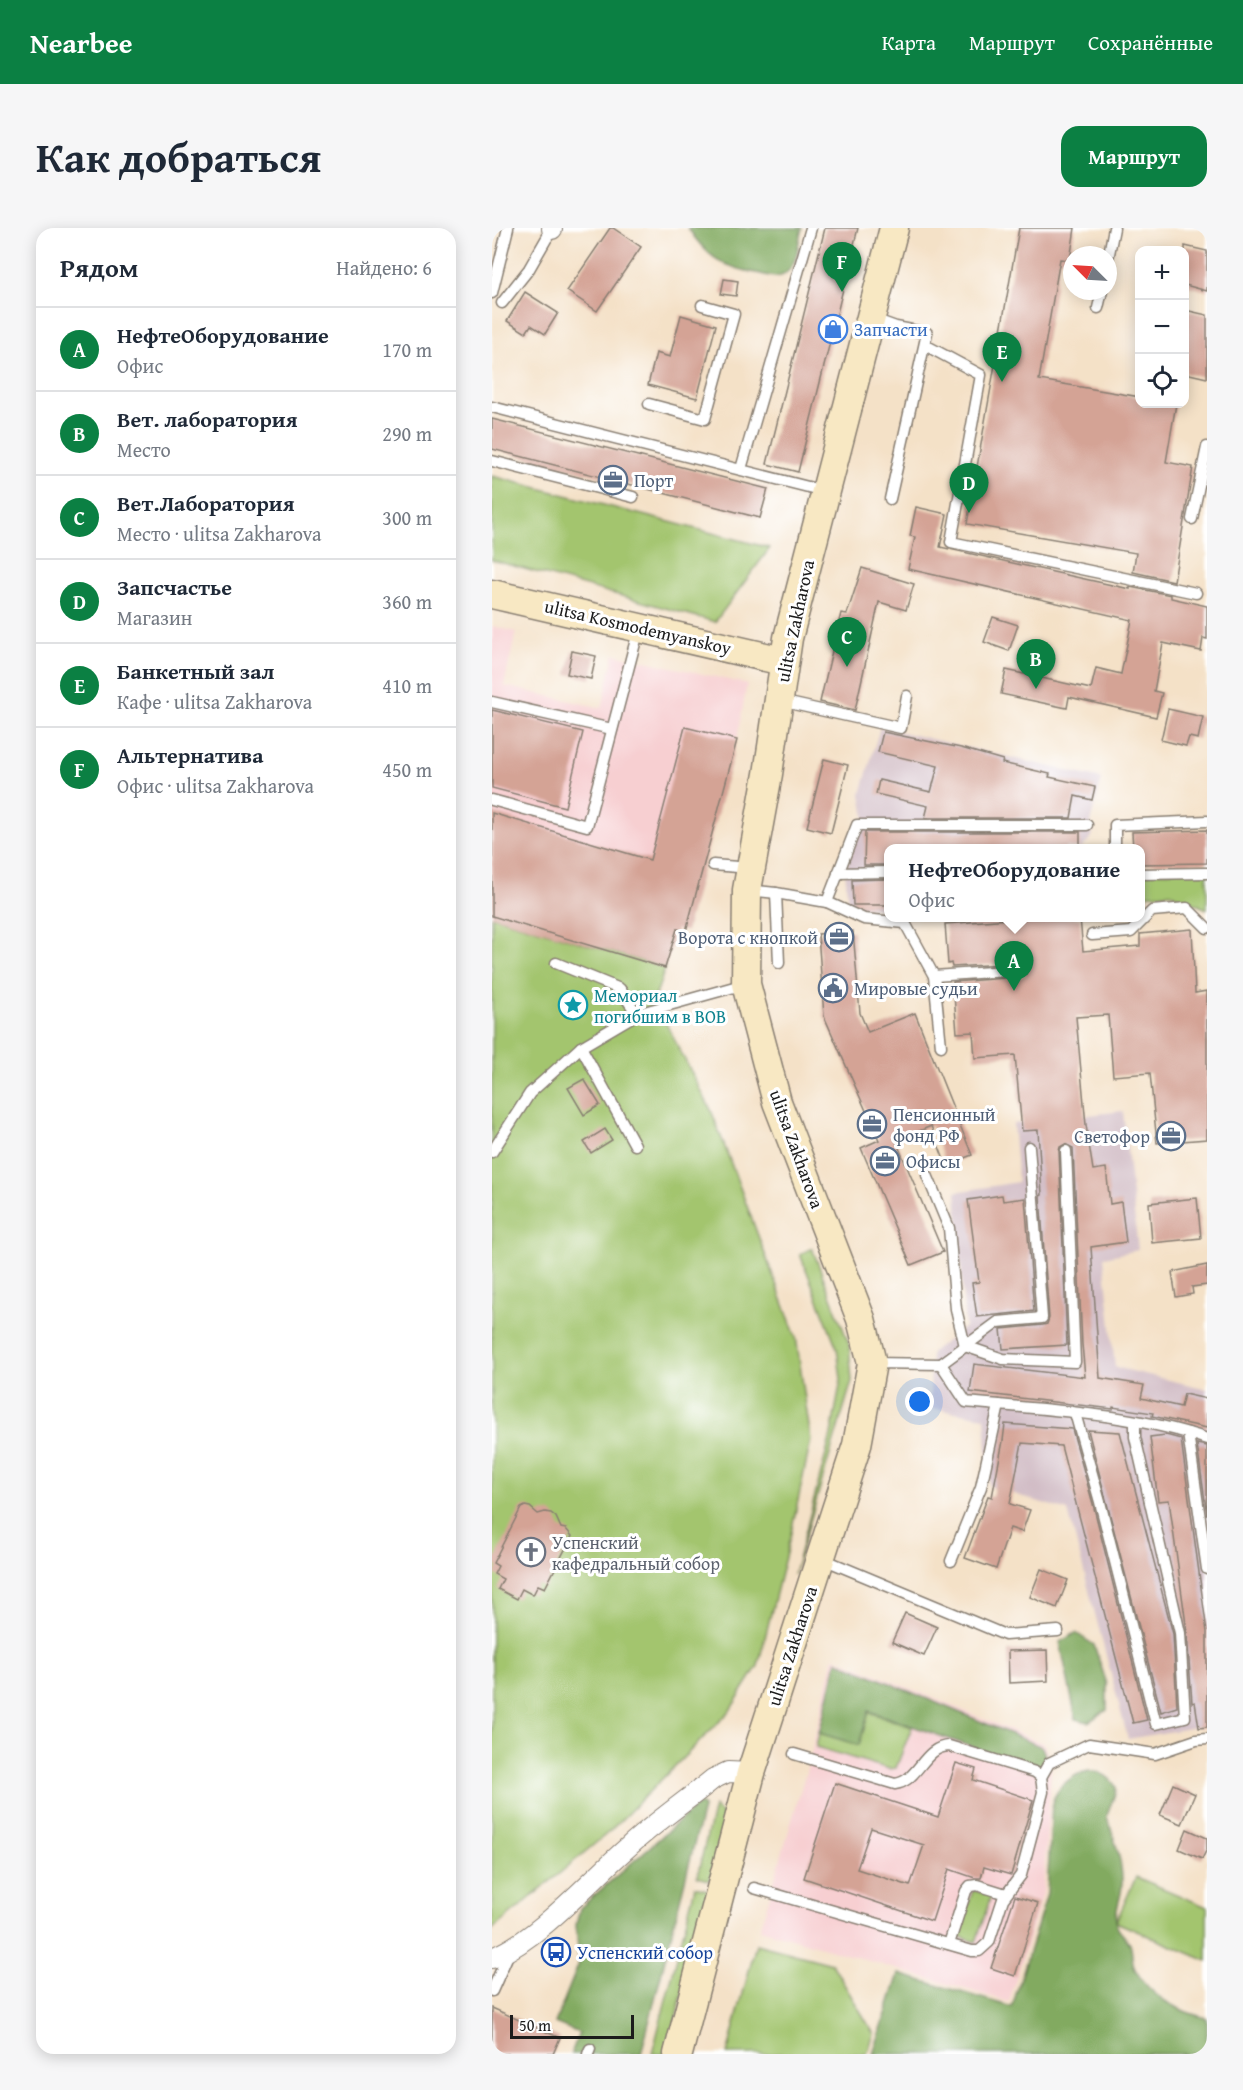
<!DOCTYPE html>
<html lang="ru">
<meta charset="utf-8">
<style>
:root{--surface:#fff;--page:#f6f6f7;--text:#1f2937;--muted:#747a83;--line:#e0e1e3;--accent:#0b8043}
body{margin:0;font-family:"Gentium Book Plus",serif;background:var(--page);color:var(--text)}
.controls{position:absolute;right:18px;top:18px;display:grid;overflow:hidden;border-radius:12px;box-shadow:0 3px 15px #0003}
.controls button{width:54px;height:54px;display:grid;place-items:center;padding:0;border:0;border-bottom:2px solid var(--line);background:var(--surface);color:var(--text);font:30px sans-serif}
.compass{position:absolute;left:571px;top:18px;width:54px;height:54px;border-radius:50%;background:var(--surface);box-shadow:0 3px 15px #0003;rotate:294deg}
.scale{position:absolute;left:18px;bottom:15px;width:124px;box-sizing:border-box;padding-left:6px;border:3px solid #1c1c1c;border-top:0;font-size:16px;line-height:21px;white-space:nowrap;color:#1c1c1c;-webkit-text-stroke:4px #fff;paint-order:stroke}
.you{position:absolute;left:428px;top:1174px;width:21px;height:21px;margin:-15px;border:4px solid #fff;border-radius:50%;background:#1a73e8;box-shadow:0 0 0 9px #1a73e833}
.badge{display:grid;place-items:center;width:39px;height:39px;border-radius:50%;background:var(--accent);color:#fff;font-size:20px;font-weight:700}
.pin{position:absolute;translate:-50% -50px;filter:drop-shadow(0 2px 3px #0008)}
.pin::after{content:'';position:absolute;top:32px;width:21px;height:18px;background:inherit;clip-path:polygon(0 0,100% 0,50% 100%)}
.popup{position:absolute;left:392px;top:616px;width:261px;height:78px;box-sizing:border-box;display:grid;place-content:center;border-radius:12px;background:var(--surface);filter:drop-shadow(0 2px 4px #0005);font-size:20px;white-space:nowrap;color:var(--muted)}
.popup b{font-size:22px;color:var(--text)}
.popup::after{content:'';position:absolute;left:50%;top:100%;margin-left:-12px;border:12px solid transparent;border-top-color:var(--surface)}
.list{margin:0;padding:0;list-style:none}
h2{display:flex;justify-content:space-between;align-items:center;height:78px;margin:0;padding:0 24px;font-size:26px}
h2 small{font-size:20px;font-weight:400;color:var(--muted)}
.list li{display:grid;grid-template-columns:39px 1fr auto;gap:18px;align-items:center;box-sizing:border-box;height:84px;padding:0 24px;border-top:2px solid var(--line)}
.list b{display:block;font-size:22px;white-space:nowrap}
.list p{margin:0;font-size:20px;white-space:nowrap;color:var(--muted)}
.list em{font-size:20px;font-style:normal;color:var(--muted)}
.icon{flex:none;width:33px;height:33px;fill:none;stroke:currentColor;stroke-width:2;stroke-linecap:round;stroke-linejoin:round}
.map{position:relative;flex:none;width:715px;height:1826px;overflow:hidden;border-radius:18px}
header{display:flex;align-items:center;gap:36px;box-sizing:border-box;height:84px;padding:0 30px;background:var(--accent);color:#fff}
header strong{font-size:28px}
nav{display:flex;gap:33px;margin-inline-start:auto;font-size:21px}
.intro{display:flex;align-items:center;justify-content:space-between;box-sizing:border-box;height:144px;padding:0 36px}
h1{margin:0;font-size:42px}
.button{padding:15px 27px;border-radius:18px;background:var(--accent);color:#fff;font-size:21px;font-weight:700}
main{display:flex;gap:36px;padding:0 36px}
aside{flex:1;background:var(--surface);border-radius:18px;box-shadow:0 3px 15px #0003}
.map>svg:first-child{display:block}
.built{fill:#f7cfd1}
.industrial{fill:#d2bdc6}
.green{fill:#a3c56e;stroke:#607045;stroke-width:1.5}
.forest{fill:#82aa61;stroke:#4f633e;stroke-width:1.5}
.building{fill:#d4a395;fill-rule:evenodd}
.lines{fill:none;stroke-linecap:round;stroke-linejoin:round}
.lane-casing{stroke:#887e72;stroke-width:13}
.street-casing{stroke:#887e72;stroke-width:22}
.secondary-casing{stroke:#887e72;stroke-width:31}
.lane{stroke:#fff;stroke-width:10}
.street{stroke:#fff;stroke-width:20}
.secondary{stroke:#f8e8c3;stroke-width:28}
.labels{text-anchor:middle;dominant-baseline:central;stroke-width:6;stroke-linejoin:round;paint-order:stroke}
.shop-label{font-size:18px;fill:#366cbe;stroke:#fff;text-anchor:start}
.service-label{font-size:18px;fill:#4e5e75;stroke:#fff;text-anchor:start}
.street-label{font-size:18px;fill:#1c1c1c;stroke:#fff}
.culture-label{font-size:18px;fill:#0d838f;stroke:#fff;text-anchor:start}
.worship-label{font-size:18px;fill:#5b616d;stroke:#fff;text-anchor:start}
.transit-label{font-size:18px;fill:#164399;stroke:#fff;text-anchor:start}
</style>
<header>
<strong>Nearbee</strong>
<nav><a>Карта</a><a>Маршрут</a><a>Сохранённые</a></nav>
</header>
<div class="intro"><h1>Как добраться</h1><a class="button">Маршрут</a></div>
<main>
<aside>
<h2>Рядом<small>Найдено: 6</small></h2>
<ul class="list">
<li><span class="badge">A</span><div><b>НефтеОборудование</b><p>Офис</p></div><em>170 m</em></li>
<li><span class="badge">B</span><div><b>Вет. лаборатория</b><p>Место</p></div><em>290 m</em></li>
<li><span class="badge">C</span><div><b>Вет.Лаборатория</b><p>Место · ulitsa Zakharova</p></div><em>300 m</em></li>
<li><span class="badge">D</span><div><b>Запсчастье</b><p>Магазин</p></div><em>360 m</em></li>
<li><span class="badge">E</span><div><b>Банкетный зал</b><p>Кафе · ulitsa Zakharova</p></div><em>410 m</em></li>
<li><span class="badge">F</span><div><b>Альтернатива</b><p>Офис · ulitsa Zakharova</p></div><em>450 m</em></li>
</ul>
</aside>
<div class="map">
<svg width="715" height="1826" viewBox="0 0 715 1826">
<rect width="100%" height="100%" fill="#fff"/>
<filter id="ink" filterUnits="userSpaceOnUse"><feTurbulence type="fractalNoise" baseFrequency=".0167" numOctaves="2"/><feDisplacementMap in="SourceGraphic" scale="12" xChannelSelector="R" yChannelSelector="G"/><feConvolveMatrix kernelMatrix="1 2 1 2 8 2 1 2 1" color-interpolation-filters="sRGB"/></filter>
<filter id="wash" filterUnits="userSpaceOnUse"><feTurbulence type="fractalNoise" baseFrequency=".008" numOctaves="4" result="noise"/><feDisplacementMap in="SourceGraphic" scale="24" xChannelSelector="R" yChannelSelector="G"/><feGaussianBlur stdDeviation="1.35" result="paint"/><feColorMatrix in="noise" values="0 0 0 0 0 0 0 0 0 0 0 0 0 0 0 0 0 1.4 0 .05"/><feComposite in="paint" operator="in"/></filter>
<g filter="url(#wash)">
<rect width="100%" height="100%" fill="#f4e1c7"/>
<!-- built -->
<g class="built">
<path d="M0,398l24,6 -12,54 98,22 12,-54 133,30 -10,56 -51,191 -194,-15z"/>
<path d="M342,1429l210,87 7,26 -8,124 -34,108 -249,-73 50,-171z"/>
</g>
<!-- industrial -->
<g class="industrial">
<path d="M388,499l222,52 -11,40 1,18 -10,11h-194v60h-40l-3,-39 20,-52 -4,-23z"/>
<path d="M631,883l15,139 -34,7 11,110 92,22v336l-79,14 -60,-228 -79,-25 -4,-69 -55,-9 1,-55 34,-26 -9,-135 62,-10 -5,-58z"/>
</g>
<!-- green -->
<g class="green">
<path d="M0,248l278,72 -55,74 -223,-62z"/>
<path d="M715,638v43l-36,-16 -31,2v-24l30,1 11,-5z"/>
<path d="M0,688l173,52 -10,30 3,10 53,102 85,227 15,103 -20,93 -33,133 -29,46 -119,119 -118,99z"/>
<path d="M320,1020l37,96 3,37 -58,194 37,-140 10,-56 -4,-31 -37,-94z"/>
<path d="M377,1484l43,15 -16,41 -7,1 -73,-22 3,-14 40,12z"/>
<path d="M222,1579l9,8 1,8 -14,57 -13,-3z"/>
<path d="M644,1649l71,30v54l-91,-39z"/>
<path d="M203,1659l13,3 -41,164h-15z"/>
<path d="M481,1662l18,6 -15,46 -18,-6z"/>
<path d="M264,1716l76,20 42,70 -7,20h-140z"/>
</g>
<!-- forest -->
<g class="forest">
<path d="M196,0h114c-4,13 -4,35 -15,44 -8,8 -17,4 -26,2 -36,-6 -53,-15 -73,-46z"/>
<path d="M584,1405l18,12 13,39v26l-19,12 -12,-3 -16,-77z"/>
<path d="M345,1433l205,86 4,11 -2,9 -6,3 -169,-59 -10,34 -40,-12z"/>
<path d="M597,1543c11,0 21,6 27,16 0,11 -8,19 -9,30 7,21 16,45 15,67 0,13 -7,25 -6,37 0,10 10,15 14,23 3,9 1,18 6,27 15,26 43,41 71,47v36h-334l26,-80 113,33 35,-113 5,-91c5,-16 20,-29 37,-32z"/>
<path d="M207,1576l4,2v3l-62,245h-70l8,-21 -24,-10 24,-60 -3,-38 4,-17z"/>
</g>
<g id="blocks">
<!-- building -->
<g class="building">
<path d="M118,0h3l28,19 -44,64 -30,-20z"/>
<path d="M333,0h33l-60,244 -31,-8z"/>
<path d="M527,0h56l-5,32 -10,-1 -21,121 101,17v7h36l-10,58 27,5 -19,114 -41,-9 3,-19 -169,-29z"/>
<path d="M693,18l22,5v40l-22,-6z"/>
<path d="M232,51l14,2 -2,15 -15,-2z"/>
<path d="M33,64l33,21 -13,21 -14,-9 -5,8 -19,-12z"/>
<path d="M693,82l22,5v63l-22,-5z"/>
<path d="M189,87l35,10 -19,73 -49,-13 8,-32 14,4z"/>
<path d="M0,191l276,70 -8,29 -268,-69z"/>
<path d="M424,279l31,7 -7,33 190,42v-2l41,8v3l36,8v33l-4,-1 -2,13 -38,-8 -9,48 8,2 -6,24 -87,-20 -2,11 -66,-14 5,-24 85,19 5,-21 25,6 11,-54 -224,-51 7,-32 -5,-1z"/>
<path d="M370,340l52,16 -8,26 -27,-8 -24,108 -35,-8 21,-89 6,1z"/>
<path d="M501,389l25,8 -9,26 -25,-9z"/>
<path d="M80,423l24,5 -5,23 -24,-5z"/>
<path d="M676,481l35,8 -5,22 -9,-2 -3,9 -25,-6z"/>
<path d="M0,482l91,22 -18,75 -73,-19z"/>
<path d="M193,499l52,13 -51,191 -9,-2 -12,39 -173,-52v-103l158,47z"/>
<path d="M391,504l78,16 42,12 -1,3 48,11 -1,3 46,10 -3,13 -17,-4 -4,22h-146l3,-12 -52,-12 3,-14 52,12 7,-26 -60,-14z"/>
<path d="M332,531l24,6 -17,68 -24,-6z"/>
<path d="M715,602v33l-67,1v-15h-7l-1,-17z"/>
<path d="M373,604h215v15h-14v2h-178v16h-24z"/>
<path d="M396,651v26h-35l-1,-25z"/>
<path d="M530,690h58l3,33 57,-5v-12l52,-5 3,64 12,-2v148l-50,4 -7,-70 -37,3 -5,-61 -32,2 10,108 7,45 13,-2 4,36 11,-2 5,40 -35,5 9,131 44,7 -3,13 40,9 3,-13 23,5v29l-55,-12 1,-3 -40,-6v2l-143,-17 4,-28 111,13 -3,-33 -9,-196 -8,-4 -5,3 -1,4 8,194 -64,4 -2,-20 42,-4 4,-1 2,-6 -9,-122 2,-1 -4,-65 -16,1 -7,-76 -40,3 -2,-26 -16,1 -4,-51 68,-5 5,-3 1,-5 -3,-5 -5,-1 -67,4 -1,-4 -3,1 -3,-40z"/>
<path d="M361,703l7,82 8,19 47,-19 57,142 -26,10 -15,-39 -35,15 47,111 -32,13 -50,-117 18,-8 -55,-124 -6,-82z"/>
<path d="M92,851l16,26 -16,10 -16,-27z"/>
<path d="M113,901l7,11 -21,13 -7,-11z"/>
<path d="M510,967l1,6 22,-3 9,113 -57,6 -5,-34 7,-1 -11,-82z"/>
<path d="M705,970l4,40 -49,5 -3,-40z"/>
<path d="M715,1037v20l-15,2 1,7 -17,3 -4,-25z"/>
<path d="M513,1196l67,5 21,75 54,216 -14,3 -72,-277 -39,-3 -12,61 20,6 -8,22 -12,-4 -14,41 -31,-11 23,-62 4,1 11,-56z"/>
<path d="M596,1202l32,2 53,202 4,73 -16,5z"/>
<path d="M674,1207l15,4 26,193v95l-8,1 -4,-26 -3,1 -5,-71 -18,-132 -11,1 -8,-64z"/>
<path d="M705,1216l10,2v69z"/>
<path d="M33,1278l5,1 8,7 7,-2 6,1 5,4 5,11 5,1 6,7 -27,52 -7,-3 -5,10 -11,-6 -5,10 -19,-10 5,-10 -9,-5 4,-8 -5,-3 28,-55z"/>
<path d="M549,1341l27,11 -11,28 -27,-11z"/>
<path d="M413,1385l32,14 -13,29 -32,-14z"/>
<path d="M555,1422l1,31 -39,2 -1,-32z"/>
<path d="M464,1535l20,6 -3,11 60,20 -22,75 -27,-8 -3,11h-6l-26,-9 -17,52 -128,-43 31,-95 103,34zM379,1600l53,17 -14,41 -53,-17z"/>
<path d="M681,1556l22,10 -13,30 -22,-9z"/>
<path d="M695,1601l20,9v11l-5,10 -23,-10z"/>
<path d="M523,1668l23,7 -23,73 -24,-8z"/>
<path d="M0,1780l68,30 -7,16h-61z"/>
</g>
</g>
</g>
<g filter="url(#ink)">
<use href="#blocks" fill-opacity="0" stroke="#887e72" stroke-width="1.5"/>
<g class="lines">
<!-- lane casing -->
<g class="lane-casing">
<g id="lane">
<path d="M616,31l6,-31"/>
<path d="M0,65l16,-65"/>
<path d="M10,75l27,-34 23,-40"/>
<path d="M606,80l4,-17"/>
<path d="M379,90l25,9 31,6 -37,166"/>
<path d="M433,117l56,30 -30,167 245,51"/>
<path d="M157,176l56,15 29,-105 -32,-9"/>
<path d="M0,179l332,84"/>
<path d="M0,233l141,36"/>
<path d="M249,241l70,-241"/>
<path d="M700,291l15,-72"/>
<path d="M288,473l121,27 6,-32"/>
<path d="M0,474l120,27"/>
<path d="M0,572l95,26 52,-198"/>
<path d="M623,620v-23l92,-4"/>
<path d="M221,637l37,3"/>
<path d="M346,645l50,-1"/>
<path d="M648,646l67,-1"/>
<path d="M256,662l28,3 51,9 30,-77h230"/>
<path d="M284,665l3,70"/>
<path d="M335,674l37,17 41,4 29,53 7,70"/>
<path d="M600,707l39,-3 21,-21 35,-3 20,20"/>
<path d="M64,735l64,26 17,25"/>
<path d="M442,748l86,-6"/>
<path d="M89,819l54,98"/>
<path d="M0,924l38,-59 51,-46 56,-33 108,-30"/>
<path d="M435,947l22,53 7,81 9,37 38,13 72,3 -9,-211"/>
<path d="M380,1135l69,1 25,38c80,8 165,11 241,37"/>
<path d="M449,1136l57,-42 44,-4 -13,-171"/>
<path d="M583,1185l25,89 56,222 29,-7 -5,-84 -45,-196v-15"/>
<path d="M696,1205l19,136"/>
<path d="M331,1331l182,76 53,-4"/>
<path d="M459,1333l30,-74 18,-82"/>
<path d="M549,1549l8,-14 40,-19 66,10 41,-14 11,-1"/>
<path d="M262,1660l218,63h7l10,-9 14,-43 18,-24 22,-83 -2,-15 -6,-5 -86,-26c-26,1 -30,35 -54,38l-101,-30"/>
<path d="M457,1716l17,-53 4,-5 7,-1 29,9"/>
<path d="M0,1763l16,-36 -1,-3"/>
<path d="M96,1826l2,-5"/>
</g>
</g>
<!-- street casing -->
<g class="street-casing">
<g id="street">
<path d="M60,1v-1"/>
<path d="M0,1730c46,-18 97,-77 135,-110 27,-25 58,-46 86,-69l15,-7 23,1"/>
</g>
</g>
<!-- secondary casing -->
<g class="secondary-casing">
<g id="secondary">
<path d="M0,366l291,67"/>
<path d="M186,1826l73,-281 106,-328 15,-82 -11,-44 -84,-217 -31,-118 1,-94 21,-116 20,-136 106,-410"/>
</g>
</g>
<!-- lane -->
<use href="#lane" class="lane"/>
<!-- street -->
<use href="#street" class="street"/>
<!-- secondary -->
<use href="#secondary" class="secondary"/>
</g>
</g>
<!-- icons -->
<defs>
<g id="shop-ring" transform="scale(1.5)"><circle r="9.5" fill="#fff" stroke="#3f7fe0" stroke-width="1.5"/><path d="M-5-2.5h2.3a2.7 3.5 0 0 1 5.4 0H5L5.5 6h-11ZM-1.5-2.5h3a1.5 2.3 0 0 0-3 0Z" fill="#3f7fe0"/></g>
<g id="office-ring" transform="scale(1.5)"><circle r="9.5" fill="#fff" stroke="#5c6f8a" stroke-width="1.5"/><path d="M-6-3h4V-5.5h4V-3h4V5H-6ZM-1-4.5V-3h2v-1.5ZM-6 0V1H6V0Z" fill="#5c6f8a"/></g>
<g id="civic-ring" transform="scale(1.5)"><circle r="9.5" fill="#fff" stroke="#5c6f8a" stroke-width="1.5"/><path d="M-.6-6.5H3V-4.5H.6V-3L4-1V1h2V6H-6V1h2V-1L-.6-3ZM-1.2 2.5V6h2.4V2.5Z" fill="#5c6f8a"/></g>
<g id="sight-ring" transform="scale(1.5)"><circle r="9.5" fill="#fff" stroke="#0f9aa8" stroke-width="1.5"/><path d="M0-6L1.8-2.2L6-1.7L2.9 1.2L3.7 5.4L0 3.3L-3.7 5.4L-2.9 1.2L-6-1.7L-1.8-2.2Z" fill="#0f9aa8"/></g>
<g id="church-ring" transform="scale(1.5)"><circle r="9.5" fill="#fff" stroke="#6b7280" stroke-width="1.5"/><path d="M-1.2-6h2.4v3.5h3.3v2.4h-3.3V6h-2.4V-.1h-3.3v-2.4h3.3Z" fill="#6b7280"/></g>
<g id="bus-ring" transform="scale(1.5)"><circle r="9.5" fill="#fff" stroke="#1a4fb4" stroke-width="1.5"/><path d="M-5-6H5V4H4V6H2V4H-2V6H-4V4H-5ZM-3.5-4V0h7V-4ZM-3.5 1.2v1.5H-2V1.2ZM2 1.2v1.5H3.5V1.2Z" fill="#1a4fb4"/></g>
</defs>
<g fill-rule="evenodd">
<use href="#shop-ring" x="341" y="101"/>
<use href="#office-ring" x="121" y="252"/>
<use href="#office-ring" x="347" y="709"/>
<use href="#civic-ring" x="341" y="760"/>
<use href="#sight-ring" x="81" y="777"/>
<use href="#office-ring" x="380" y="896"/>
<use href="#office-ring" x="679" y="908"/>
<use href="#office-ring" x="393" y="933"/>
<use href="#church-ring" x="39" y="1324"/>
<use href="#bus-ring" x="64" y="1724"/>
</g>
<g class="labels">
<!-- shop labels -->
<g class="shop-label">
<text x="362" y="101">Запчасти</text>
</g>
<!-- service labels -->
<g class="service-label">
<text x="142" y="252">Порт</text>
<text x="326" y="709" text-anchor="end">Ворота с кнопкой</text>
<text x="362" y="760">Мировые судьи</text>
<text x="401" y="886">Пенсионный<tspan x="401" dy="21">фонд РФ</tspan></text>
<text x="658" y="908" text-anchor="end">Светофор</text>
<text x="414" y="933">Офисы</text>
</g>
<!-- street labels -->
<g class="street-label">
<text transform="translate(303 393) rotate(-78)">ulitsa Zakharova</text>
<text transform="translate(146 399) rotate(13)">ulitsa Kosmodemyanskoy</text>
<text transform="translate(305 921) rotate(70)">ulitsa Zakharova</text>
<text transform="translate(300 1418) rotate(-72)">ulitsa Zakharova</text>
</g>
<!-- culture labels -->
<g class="culture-label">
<text x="102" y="767">Мемориал<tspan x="102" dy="21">погибшим в ВОВ</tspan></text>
</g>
<!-- worship labels -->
<g class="worship-label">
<text x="60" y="1314">Успенский<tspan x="60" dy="21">кафедральный собор</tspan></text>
</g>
<!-- transit labels -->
<g class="transit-label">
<text x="85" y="1724">Успенский собор</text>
</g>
</g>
</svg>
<div class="controls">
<button>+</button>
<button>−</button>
<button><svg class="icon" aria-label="locate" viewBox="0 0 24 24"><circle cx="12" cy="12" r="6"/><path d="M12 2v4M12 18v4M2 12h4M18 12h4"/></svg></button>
</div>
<svg class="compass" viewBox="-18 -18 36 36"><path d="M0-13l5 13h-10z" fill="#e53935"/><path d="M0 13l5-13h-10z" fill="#747a83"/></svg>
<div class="scale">50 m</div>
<div class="you"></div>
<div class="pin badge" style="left:522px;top:763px">A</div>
<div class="popup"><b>НефтеОборудование</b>Офис</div>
<div class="pin badge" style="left:544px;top:461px">B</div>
<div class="pin badge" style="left:355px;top:439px">C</div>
<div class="pin badge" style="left:477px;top:285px">D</div>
<div class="pin badge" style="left:510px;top:154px">E</div>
<div class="pin badge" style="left:350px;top:64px">F</div>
</div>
</main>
